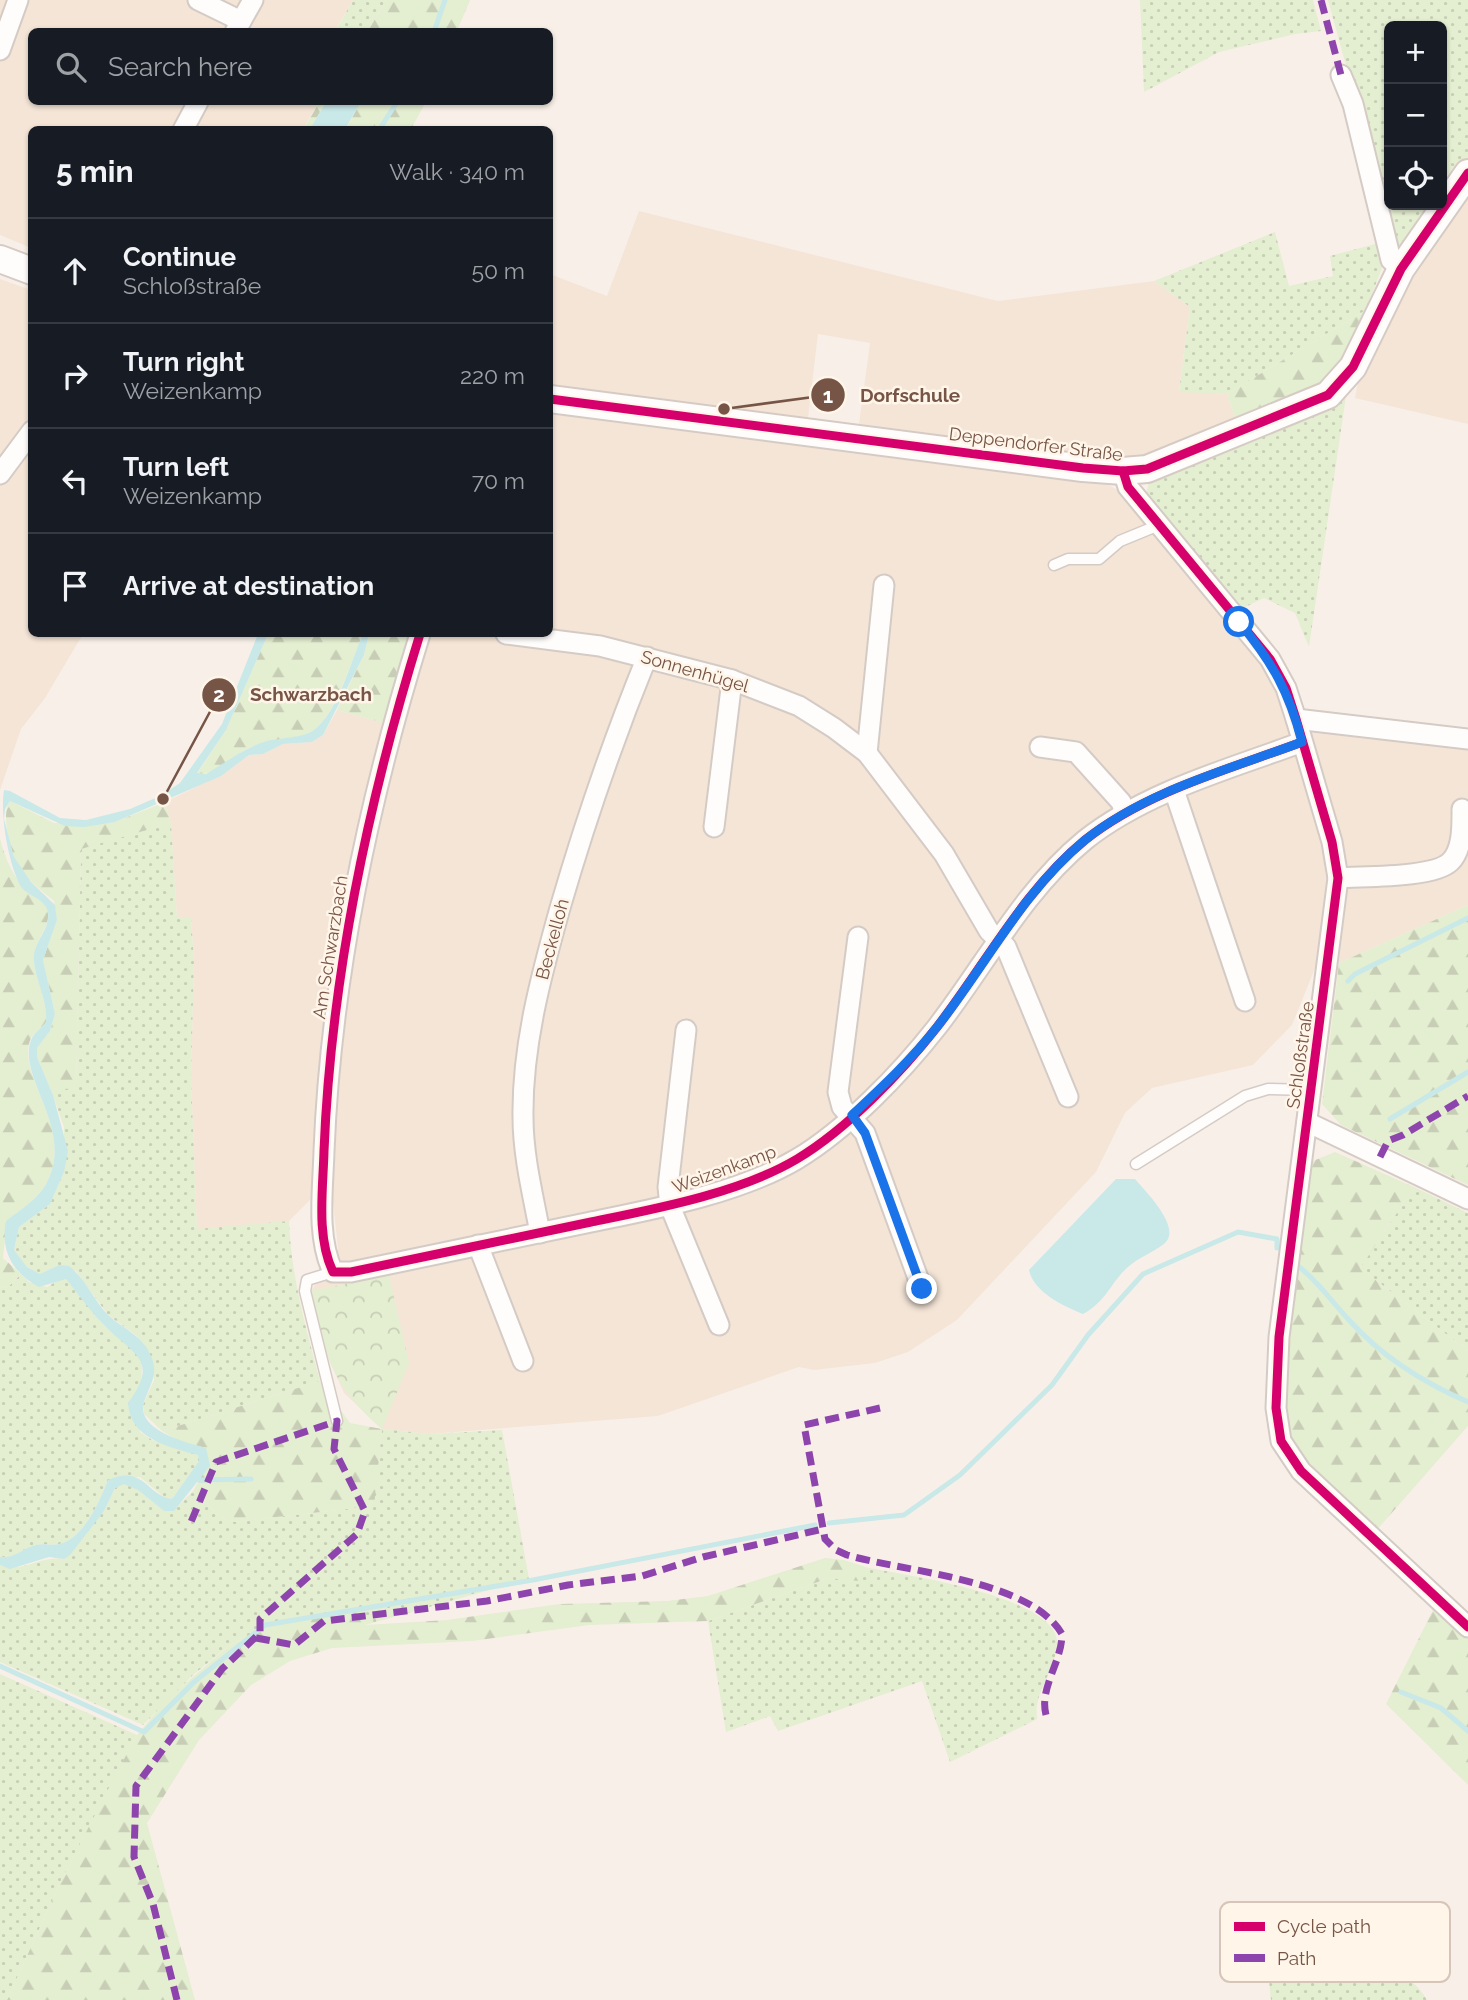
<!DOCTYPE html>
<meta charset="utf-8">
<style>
:root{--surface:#171b24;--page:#20242c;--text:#f1f3f6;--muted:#9ea1a6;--line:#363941}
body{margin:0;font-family:Raleway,sans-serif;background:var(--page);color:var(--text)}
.controls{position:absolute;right:21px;top:21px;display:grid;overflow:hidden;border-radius:10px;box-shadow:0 2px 5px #0004}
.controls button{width:63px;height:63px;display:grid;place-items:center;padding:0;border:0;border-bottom:2px solid var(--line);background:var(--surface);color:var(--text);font:35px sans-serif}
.stop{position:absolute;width:21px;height:21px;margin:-16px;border:5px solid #1a73e8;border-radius:50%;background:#fff}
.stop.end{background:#1a73e8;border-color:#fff;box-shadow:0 2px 7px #0008}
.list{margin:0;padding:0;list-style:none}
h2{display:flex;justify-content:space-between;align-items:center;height:91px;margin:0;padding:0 28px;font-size:30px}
h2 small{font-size:23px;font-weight:400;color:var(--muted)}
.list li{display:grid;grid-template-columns:46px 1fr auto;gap:21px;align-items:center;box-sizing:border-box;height:105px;padding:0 28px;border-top:2px solid var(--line)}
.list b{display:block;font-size:26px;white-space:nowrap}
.list p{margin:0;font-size:23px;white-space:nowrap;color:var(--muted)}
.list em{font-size:23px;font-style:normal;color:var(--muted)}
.icon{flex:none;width:38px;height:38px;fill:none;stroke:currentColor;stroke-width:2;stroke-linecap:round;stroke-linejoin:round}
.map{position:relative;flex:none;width:1468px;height:2000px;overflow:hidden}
.search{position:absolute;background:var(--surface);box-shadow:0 2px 5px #0004;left:28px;top:28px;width:525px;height:77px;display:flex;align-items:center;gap:18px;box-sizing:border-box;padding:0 24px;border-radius:10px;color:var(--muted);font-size:26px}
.panel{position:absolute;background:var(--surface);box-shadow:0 2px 5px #0004;left:28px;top:126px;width:525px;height:511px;border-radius:10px}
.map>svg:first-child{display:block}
.residential{fill:#f4e5d7}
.grass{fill:url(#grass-dots)}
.forest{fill:url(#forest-firs)}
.park{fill:url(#park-crowns)}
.water{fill:#c9e8e8}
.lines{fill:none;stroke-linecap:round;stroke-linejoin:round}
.stream{stroke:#c9e8e8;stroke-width:5}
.lane-casing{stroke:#d5cbc5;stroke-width:13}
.street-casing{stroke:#d5cbc5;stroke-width:23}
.secondary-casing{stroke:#d6cbc4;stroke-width:30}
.lane{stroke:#fefdfc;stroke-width:10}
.street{stroke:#fefdfc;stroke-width:19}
.secondary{stroke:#fefdfc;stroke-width:26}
.quiet{stroke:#8e44ad;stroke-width:7;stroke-dasharray:14 7;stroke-linecap:butt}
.cycleway-casing{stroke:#fff5e9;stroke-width:13}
.cycleway{stroke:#d6006c;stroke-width:9}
.route{stroke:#1a73e8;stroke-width:9}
.labels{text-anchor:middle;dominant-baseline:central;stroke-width:5;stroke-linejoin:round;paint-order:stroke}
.street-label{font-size:18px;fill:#775546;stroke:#fff5e9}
.key{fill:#fff5e9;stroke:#d6c5b8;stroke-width:2}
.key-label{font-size:19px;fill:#775546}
.leader{fill:none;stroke:#775546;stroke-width:2.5}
.callout-dot{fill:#775546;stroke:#fff5e9;stroke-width:2.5}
.mark-label{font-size:21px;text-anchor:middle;font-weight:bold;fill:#fff}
.callout-label{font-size:19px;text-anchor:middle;font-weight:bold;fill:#775546;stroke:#fff5e9;stroke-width:5;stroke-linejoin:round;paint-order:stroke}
</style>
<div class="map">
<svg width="1468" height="2000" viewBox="0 0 1468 2000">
<defs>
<pattern id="grass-dots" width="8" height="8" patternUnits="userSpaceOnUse" patternTransform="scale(1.75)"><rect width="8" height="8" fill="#e4eed1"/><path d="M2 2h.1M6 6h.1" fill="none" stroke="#c7ceb5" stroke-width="1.8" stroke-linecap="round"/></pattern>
<pattern id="forest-firs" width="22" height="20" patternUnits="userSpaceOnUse" patternTransform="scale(1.75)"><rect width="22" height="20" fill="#e4eed1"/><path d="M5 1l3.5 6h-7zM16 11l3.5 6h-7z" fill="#c7ceb5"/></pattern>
<pattern id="park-crowns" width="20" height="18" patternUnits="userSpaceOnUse" patternTransform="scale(1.75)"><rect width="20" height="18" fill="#e4eed1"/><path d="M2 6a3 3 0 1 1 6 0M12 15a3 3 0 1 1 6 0" fill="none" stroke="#c7ceb5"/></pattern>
</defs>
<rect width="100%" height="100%" fill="#f8f0e8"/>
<!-- residential -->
<g class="residential">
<path d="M0,0h353l-18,31 -303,1v70h287l-16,27 -271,1 -1,118 -31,-13z"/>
<path d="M1468,196v228l-113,-26 5,-27 50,-97z"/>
<path d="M639,211l359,90 156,-20 36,26 -11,84 48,3 10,29 -62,27 -53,11 -263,-37 11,-81 -52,-9 -10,84 -258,-33v-111l57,22z"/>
<path d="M0,279l31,11 1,344h51l-38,64 -24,31 -21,61z"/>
<path d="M550,412l555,71 16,9 140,171 15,26 12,29 34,125 5,42 -9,76 -26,64 -39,40 -101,23 -27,25 -29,59 -139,148 -49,32 -33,11 -61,7 -15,-3 -141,49 -228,18 -48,-5 -38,-36 -19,-42 -14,-60 27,-42 -5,-48 2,-73 9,-106 20,-137 37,-160 28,-91h121z"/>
<path d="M337,710l47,13 -39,158 -21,139 -9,104 -2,73 -24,24 -92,9 -6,-151 3,-119 -3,-42h-14l-6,-95 -6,-21 56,-27 28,-20 14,-1 20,-10 29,-2 11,-7z"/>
<path d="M1321,727l147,16v162l-129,58 8,-78 -7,-43 -30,-111z"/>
</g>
<!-- grass -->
<g class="grass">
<path d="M353,0h33l-18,31 -33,1z"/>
<path d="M1140,0h173l8,31 -26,3 -76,18 -75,40z"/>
<path d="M1328,0h140v159l-26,40v-173h-53v179h49l-41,47z"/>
<path d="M1275,232l14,54 44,-10 -3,-20 49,-13 4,22 -17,45 -139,84 -48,-2 11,-85 -36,-26z"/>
<path d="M1346,396l-37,251 -14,-34 -31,-15 -21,10 -97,-114 4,-15z"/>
<path d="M171,823l6,95h14l3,42 -3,119 6,150 92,-8c2,55 17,107 31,160l-158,50 -18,-17 -1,-9 11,-25 -4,-26 -13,-18 -29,-21 -32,-44 -17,-6 -19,9 -13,-7 -13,-17 5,-23 31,-23 14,-32v-45l-13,-37 25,-3 5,-239z"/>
<path d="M1414,1187l54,26v138l-108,-83z"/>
<path d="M21,1274l8,8 18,5 15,-9 4,1 38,46 31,26 7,11 -2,70 12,8 47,15v6l-27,38 -7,-1 -25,-21 -32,3c-8,20 -24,59 -49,64 -7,2 -16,-1 -23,1 -13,3 -22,14 -36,12v-269l9,-2z"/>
<path d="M382,1429l48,5 72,-4 27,149 -164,46 -96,1 -39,19 -37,30 -50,50 -143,-63v-97c22,9 40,-10 63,-6l41,-48 11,-23 9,-5 14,7 26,21 10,-1 19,-19c19,13 15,21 40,31l140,-16z"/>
<path d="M869,1568c36,7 187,28 188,74 0,28 -24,49 -20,77l-87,43 -28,-81 -144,50 -8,-15 -44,16 -18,-111 121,-43 30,2z"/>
<path d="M0,1674l137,61 -75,144 -55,121h-7z"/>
<path d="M1319,1909c9,11 18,24 29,33 24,21 63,28 79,58h-156l-3,-28 21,-42z"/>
</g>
<!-- forest -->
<g class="forest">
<path d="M386,0h84l-13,31h-89z"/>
<path d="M319,102h7l-16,27 -7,1z"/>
<path d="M361,102h65l-15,27 -66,1z"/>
<path d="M1366,310l-31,67 -98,46 -10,-29z"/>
<path d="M268,634h95c-10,22 -30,88 -52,98 -19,9 -43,8 -62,16 -18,8 -32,27 -52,26l29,-44z"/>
<path d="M369,634h43l-28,89 -47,-13 27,-55z"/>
<path d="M10,801l44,22 61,-1 50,-20 6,21 -90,26 -5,239 -25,2 -14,-33v-9l13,-17 5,-17 -12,-54 14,-40 -3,-19c-12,-10 -24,-19 -33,-31 -10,-13 -21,-56 -11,-69z"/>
<path d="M0,838c4,19 14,39 26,53 7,7 17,8 21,17 6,16 -11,30 -13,46 -2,20 14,45 12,68 -4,6 -11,10 -15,16 -17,37 46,91 15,146 -8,15 -26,26 -39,37l-4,37 18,16 -12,12 -9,2z"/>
<path d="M1468,905v280l-127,-60 -19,-21 17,-141z"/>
<path d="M1335,1152l79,35 -54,81 108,83v75l-93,106 -68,-66 -22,-39 1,-88 27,-178z"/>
<path d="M320,1381l30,42 32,6 -8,77 -141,16c-25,-10 -21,-18 -40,-31l12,-21 1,-22 -27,-7 -17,-10z"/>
<path d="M825,1558l19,2 25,8 -10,13 -30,-3 -121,43 -119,4 -117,16 -140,7 -42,13 -39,24 -52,55 -52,83 48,177h-188l55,-121 54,-105 21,-39 29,-35 64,-55 39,-19 92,-15 4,14 82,-5 113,-16 107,-3 41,-5z"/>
<path d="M1434,1608l34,31v146l-82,-81z"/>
</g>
<!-- park -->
<path class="park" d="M389,1275l20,88 -27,66c-53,-46 -55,-72 -71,-138z"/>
<!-- water -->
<g class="water">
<path d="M326,102h35l-16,27h-35z"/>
<path d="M258,634h10l-42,96 -29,43 9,1c21,-12 37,-26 61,-33 12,-3 36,-3 47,-11 24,-18 37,-70 49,-96h6l-5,21 -41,80 -11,7 -29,2 -20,10 -14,1 -28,21 -106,46 -31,5 -19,-1 -55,-25 -5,8 -1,10 10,38 17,25 24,23 2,15 -14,40 12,54 -5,17 -13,17v9l16,38 15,56 -4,21 -14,32 -31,23 -5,23 13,17 13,7 19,-9 10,1c17,13 25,35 40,50 15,13 34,20 42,40 8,18 -1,29 -7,46 -9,28 43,41 62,46l4,18 -36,45h-10l-26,-21 -14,-6 -9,4 -11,23 -34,44 -6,4 -15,-2 -39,12 -10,-4v-8c14,2 23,-9 36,-12 7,-2 16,1 23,-1 25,-5 41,-44 49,-64 36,-16 38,15 64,19l27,-38 -1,-6c-29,-8 -68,-16 -70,-52 32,-43 6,-48 -23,-77 -14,-14 -26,-31 -39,-47l-27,8c-26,-14 -39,-36 -33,-66 14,-11 32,-22 40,-37 31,-55 -32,-109 -14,-146 3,-6 10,-10 14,-16 2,-24 -14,-47 -12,-68 2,-15 19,-29 13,-45 -5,-12 -21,-13 -27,-24 -12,-23 -20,-70 -16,-95l6,1 50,27 26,2 44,-11 30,-13 20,-13 42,-59z"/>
<path d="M1116,1179h19c10,12 47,48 30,64 -11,9 -26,14 -37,24 -18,16 -21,34 -45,47 -19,-8 -49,-21 -54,-44z"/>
</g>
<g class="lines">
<!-- stream -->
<g class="stream">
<path d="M434,32l11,-32"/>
<path d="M379,130l18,-28"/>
<path d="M1348,981l7,-7 113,-56"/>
<path d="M1390,1119l78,-47"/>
<path d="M1297,1265c21,16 34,36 52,55 33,37 73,62 119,82"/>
<path d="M199,1480l52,-1"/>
<path d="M829,1523l75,-8 56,-40 92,-90 36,-50 55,-61 95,-42 39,7v9"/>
<path d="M0,1666l144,66 50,-50 71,-57 268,-45 282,-55"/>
<path d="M1401,1692l40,16 27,23"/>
</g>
<!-- lane casing -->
<g class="lane-casing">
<g id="lane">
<path d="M1054,565l14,-6h31l21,-18 39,-16"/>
<path d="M1136,1164l109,-68 23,-7 43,1"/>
<path d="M333,1272l-26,8 -2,11 32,130"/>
</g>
</g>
<!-- street casing -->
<g class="street-casing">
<g id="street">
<path d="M198,0l43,21"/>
<path d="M235,32l18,-32"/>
<path d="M0,50l18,-50"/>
<path d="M1341,75l12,29 38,156 10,9"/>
<path d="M183,130l15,-28"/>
<path d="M1123,471l5,16 142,172 16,29 10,31 36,123 6,36 -59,459 -3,71 5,33 20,30 167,156"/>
<path d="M0,474l32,-43"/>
<path d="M420,634c-52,168 -89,340 -96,517 -1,39 -8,85 9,121h18c80,-17 160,-33 240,-50 64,-13 149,-29 206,-63 50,-30 104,-86 140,-132 48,-62 86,-136 148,-187 62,-49 145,-71 217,-98"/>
<path d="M506,634l94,12 132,34 67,26 35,22 33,25 77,101 45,77 17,16 62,150"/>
<path d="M1296,719l172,20"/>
<path d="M1040,747l36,5 45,50 4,11"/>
<path d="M867,753l17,-168"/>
<path d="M1174,790l71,211"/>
<path d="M714,827l18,-147"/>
<path d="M1338,878c25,-2 95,0 112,-16 13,-12 12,-37 12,-53"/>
<path d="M858,937l-20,155 4,15 23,26 57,156"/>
<path d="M686,1030l-18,157 2,19 49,119"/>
<path d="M1307,1122l161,77"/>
<path d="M540,1233c-7,-38 -17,-77 -17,-116 -1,-71 18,-141 37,-209 25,-86 53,-168 87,-251"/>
<path d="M478,1245l45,116"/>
</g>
</g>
<!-- secondary casing -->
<g class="secondary-casing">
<g id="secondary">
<path d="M0,259l32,12"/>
<path d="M550,399l533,69 40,3 24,-2 181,-74 25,-28 48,-98 67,-96"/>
</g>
</g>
<!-- lane -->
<use href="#lane" class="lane"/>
<!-- street -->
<use href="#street" class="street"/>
<!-- secondary -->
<use href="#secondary" class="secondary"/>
<!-- quiet -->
<g class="quiet">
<path d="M1321,0l20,75"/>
<path d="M1380,1157l8,-16 15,-6 65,-39"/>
<path d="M880,1408l-76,17 21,114 11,11 11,5c57,17 183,24 215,79 0,29 -25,56 -15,84"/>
<path d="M256,1638l38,7 30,-24 163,-20 81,-16 74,-9 61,-19 120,-28"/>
<path d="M177,2000l-24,-96 -19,-47 2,-71 86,-117 38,-36v-14l97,-85 8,-23 -31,-62 3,-28 -121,41 -25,60"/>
</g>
<!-- cycleway casing -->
<g class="cycleway-casing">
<g id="cycleway">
<path d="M550,399l533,69 40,3 24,-2 181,-74 25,-28 48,-98 67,-96"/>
<path d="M1123,471l5,16 142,172 16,29 10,31 36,123 6,36 -59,459 -3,71 5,33 20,30 167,156"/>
<path d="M420,634c-52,168 -89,340 -96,517 -1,39 -8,85 9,121h18c80,-17 160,-33 240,-50 64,-13 149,-29 206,-63 50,-30 104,-86 140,-132 48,-62 86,-136 148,-187 62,-49 145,-71 217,-98"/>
</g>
</g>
<!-- cycleway -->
<use href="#cycleway" class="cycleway"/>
</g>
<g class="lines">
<!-- route -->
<path class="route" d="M922,1289l-57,-156 -13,-18c30,-28 59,-55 85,-88 49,-62 86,-136 148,-187 61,-49 145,-71 217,-98 -13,-51 -30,-80 -63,-120"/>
</g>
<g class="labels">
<!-- street labels -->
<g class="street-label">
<text transform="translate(1036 444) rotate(7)">Deppendorfer Straße</text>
<text transform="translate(695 671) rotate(16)">Sonnenhügel</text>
<text transform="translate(552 939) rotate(-75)">Beckelloh</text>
<text transform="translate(330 947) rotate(-81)">Am Schwarzbach</text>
<text transform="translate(1300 1055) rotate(-82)">Schloßstraße</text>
<text transform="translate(724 1169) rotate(-20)">Weizenkamp</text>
</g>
</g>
<!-- legend -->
<rect x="1220" y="1902" width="230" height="80" rx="10" class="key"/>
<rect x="1234" y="1922" width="31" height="9" fill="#d6006c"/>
<rect x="1234" y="1954" width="31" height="8" fill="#8e44ad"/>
<g class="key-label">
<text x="1277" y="1933">Cycle path</text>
<text x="1277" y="1965">Path</text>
</g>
<!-- callouts -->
<path class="leader" d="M724 409L828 395M163 799L219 695"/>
<g class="callout-dot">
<circle cx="724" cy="409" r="7"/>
<circle cx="163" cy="799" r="7"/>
<circle cx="828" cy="395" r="18"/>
<circle cx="219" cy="695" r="18"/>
</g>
<g class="mark-label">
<text x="828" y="403">1</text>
<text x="219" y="702">2</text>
</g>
<g class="callout-label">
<text x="910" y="402">Dorfschule</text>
<text x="311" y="701">Schwarzbach</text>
</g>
</svg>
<div class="controls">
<button>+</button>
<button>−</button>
<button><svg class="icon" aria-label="locate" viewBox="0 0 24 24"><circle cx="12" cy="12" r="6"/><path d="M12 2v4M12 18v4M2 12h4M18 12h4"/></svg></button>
</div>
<div class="stop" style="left:1239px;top:622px"></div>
<div class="stop end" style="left:922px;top:1289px"></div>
<div class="search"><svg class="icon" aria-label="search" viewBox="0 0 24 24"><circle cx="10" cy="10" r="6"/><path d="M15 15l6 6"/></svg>Search here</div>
<section class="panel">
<h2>5 min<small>Walk · 340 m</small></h2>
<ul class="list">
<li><svg class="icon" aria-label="ahead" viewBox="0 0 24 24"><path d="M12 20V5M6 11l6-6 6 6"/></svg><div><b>Continue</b><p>Schloßstraße</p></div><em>50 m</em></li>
<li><svg class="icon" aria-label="right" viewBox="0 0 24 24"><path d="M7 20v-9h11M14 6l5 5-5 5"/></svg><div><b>Turn right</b><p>Weizenkamp</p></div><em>220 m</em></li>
<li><svg class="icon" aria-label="left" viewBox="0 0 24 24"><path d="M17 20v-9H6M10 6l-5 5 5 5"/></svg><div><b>Turn left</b><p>Weizenkamp</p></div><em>70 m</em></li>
<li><svg class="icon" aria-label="arrive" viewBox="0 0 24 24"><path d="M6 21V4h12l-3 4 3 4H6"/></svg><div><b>Arrive at destination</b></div></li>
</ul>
</section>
</div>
